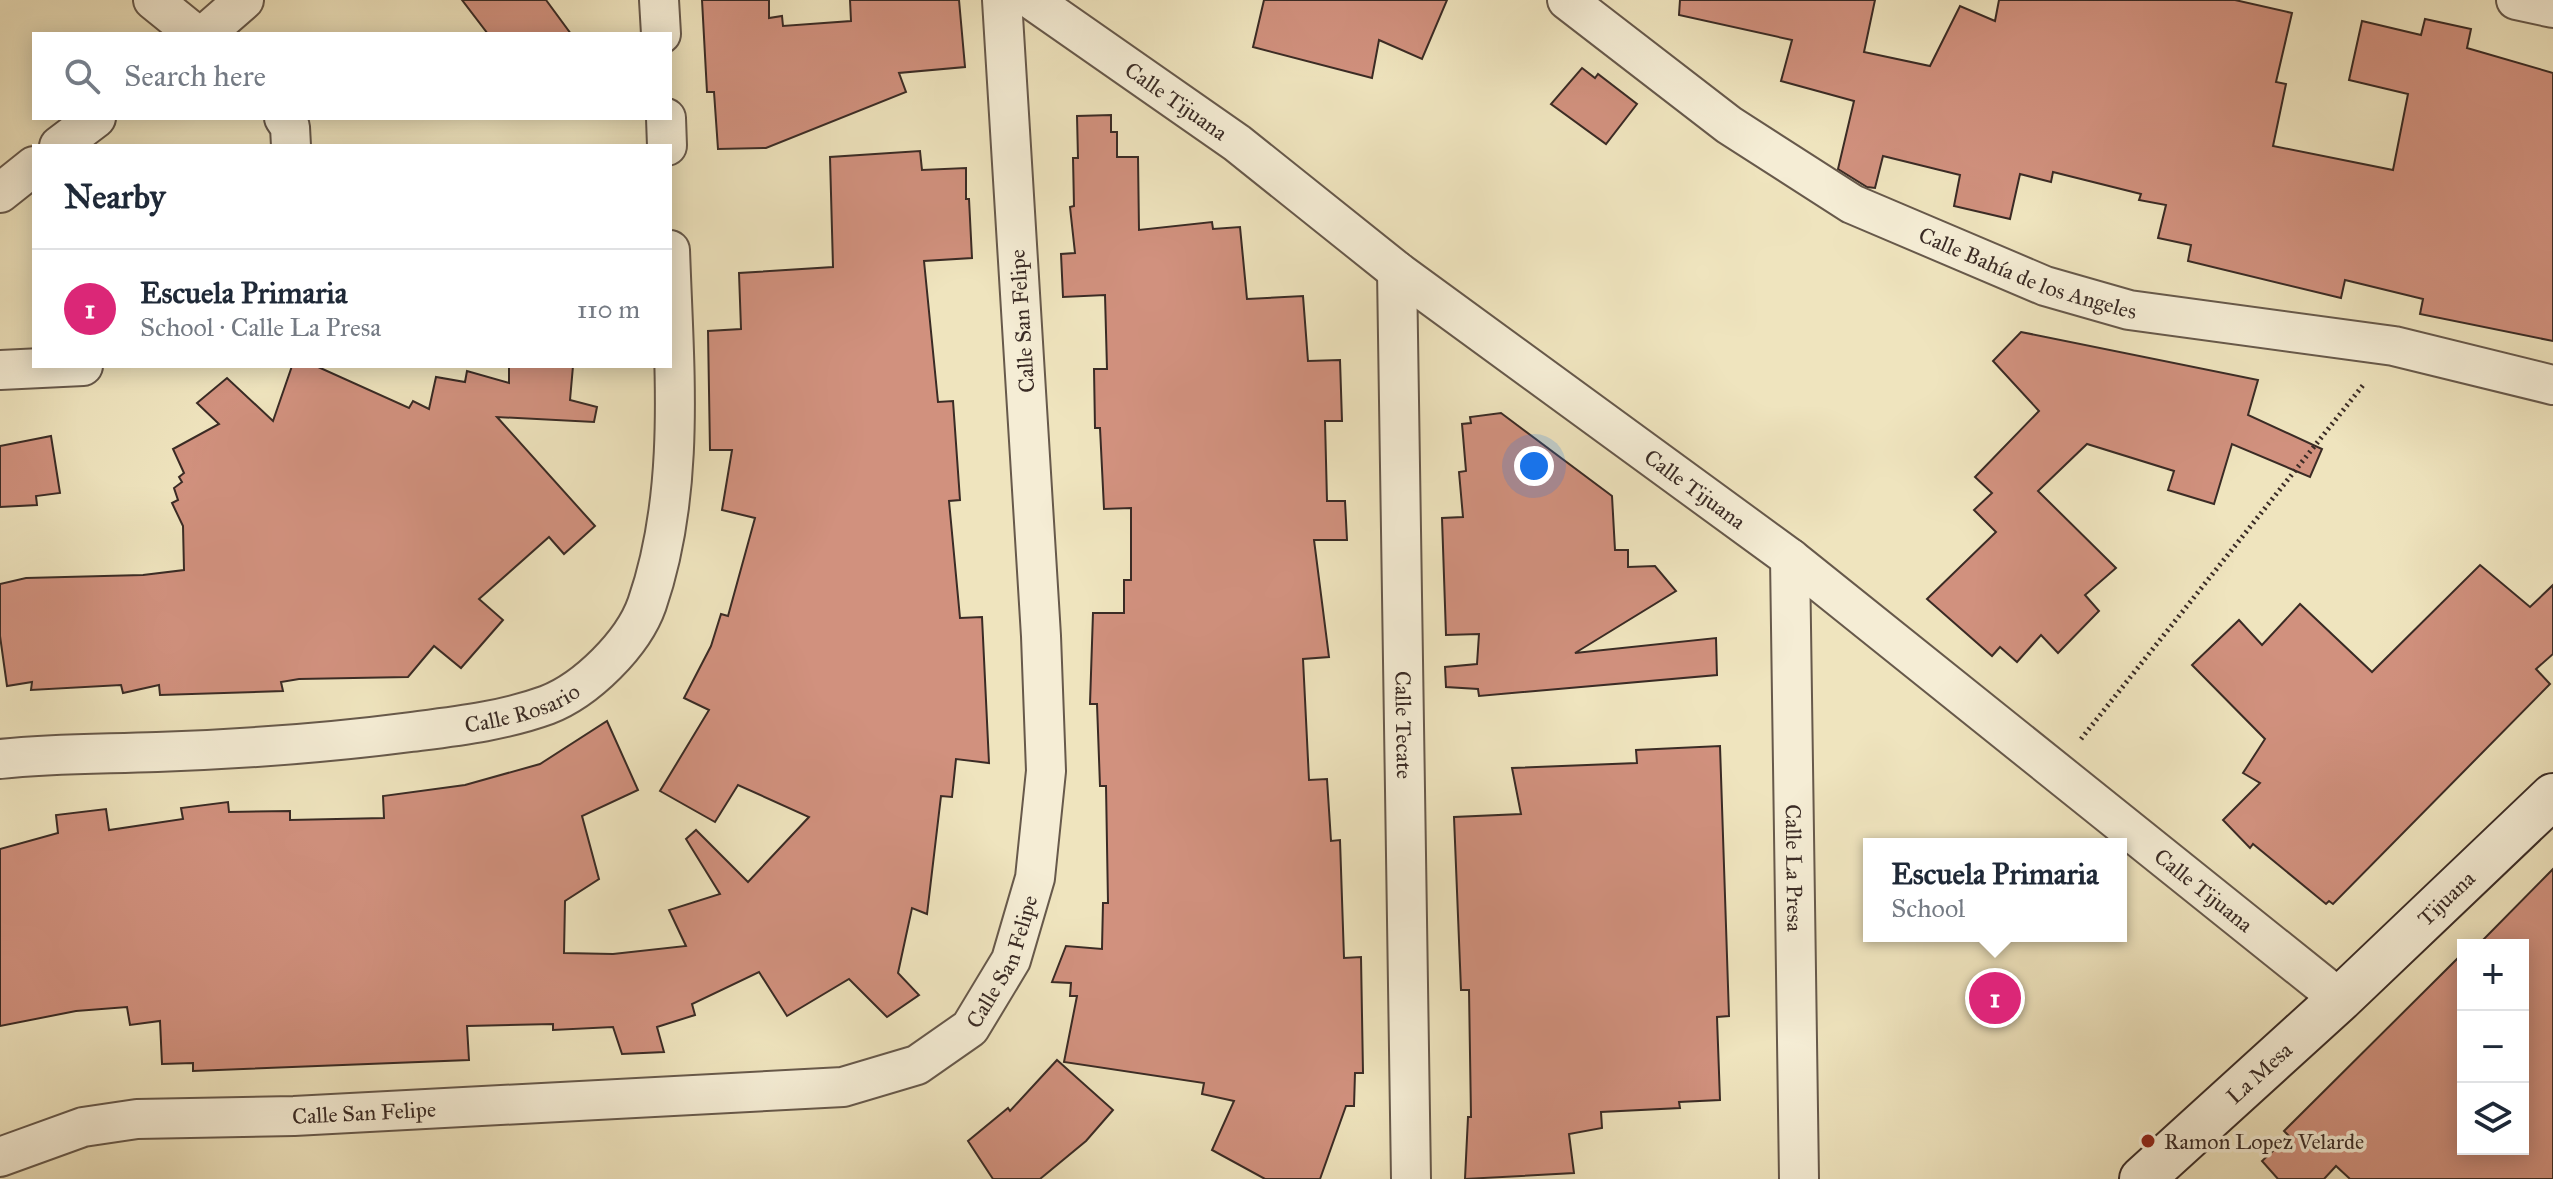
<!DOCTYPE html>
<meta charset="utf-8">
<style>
:root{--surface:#fff;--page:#f2f2f3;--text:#1f2937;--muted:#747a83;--line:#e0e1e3;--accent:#db2777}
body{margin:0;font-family:"IM FELL Great Primer",serif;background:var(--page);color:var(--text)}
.controls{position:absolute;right:24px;bottom:24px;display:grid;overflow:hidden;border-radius:0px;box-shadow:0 4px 20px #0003}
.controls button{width:72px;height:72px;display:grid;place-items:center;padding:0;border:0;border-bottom:2px solid var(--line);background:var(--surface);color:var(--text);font:40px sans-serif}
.you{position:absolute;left:1534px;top:466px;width:28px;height:28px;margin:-20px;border:6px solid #fff;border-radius:50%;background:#1a73e8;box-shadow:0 0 0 12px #1a73e833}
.badge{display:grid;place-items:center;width:52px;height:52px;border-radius:50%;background:var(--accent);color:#fff;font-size:26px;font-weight:700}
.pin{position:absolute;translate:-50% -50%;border:4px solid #fff;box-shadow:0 2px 8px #0006}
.popup{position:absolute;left:1863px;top:838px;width:264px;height:104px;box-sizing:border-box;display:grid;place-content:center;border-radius:0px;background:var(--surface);filter:drop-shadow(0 2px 6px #0005);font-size:26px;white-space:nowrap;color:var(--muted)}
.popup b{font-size:30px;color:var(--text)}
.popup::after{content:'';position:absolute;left:50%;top:100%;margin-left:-16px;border:16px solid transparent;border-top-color:var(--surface)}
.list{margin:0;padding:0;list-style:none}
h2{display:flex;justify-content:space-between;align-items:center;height:104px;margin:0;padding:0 32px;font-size:34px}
h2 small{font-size:26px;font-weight:400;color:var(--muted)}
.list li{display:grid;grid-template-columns:52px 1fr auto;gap:24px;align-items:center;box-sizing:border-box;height:120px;padding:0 32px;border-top:2px solid var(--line)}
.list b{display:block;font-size:30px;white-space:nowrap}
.list p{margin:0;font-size:26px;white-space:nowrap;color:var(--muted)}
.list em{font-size:26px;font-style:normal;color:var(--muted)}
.icon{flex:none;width:44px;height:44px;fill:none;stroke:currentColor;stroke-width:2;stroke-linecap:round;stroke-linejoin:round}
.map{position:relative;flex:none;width:2553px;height:1179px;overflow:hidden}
.search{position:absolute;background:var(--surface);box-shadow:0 4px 20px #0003;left:32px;top:32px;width:640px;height:88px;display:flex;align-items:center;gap:20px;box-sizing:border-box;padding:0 28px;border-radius:0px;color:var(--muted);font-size:30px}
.panel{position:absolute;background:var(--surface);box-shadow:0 4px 20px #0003;left:32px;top:144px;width:640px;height:224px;border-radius:0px}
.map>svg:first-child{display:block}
.building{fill:#d1917e;stroke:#3a2b25;stroke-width:2}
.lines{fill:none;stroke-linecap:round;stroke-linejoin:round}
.minor-casing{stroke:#67594b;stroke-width:42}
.secondary-casing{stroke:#3a2b25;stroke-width:48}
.path{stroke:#3a2b25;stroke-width:5;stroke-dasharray:2 4;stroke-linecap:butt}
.minor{stroke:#f5edd5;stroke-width:38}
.secondary{stroke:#f5edd5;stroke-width:44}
.poi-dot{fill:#8f2418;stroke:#f5edd5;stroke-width:3}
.labels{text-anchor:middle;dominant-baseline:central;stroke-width:7;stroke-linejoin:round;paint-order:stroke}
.street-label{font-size:22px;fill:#3a2b25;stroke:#f5edd5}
.poi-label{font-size:22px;fill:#3a2b25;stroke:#f5edd5;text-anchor:start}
</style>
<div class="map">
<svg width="2553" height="1179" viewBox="0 0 2553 1179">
<rect width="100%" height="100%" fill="#efe4be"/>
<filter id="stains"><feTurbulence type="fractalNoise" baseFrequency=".0025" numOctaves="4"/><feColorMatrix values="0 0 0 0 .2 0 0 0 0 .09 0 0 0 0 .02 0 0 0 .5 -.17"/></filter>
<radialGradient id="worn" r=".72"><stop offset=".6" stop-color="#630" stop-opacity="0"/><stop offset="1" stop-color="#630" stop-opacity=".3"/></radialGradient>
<!-- building -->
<g class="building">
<path d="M462,0h84l25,34h-83z"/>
<path d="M702,0h67v18l13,-2 1,10 68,-5 -1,-21h109l6,67 -66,6 7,19 -140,56 -48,1 -4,-57h-7z"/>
<path d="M1264,0h183l-25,59 -43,-19 -7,38 -119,-31z"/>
<path d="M1680,0h195l-11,52 66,14 30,-60 35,15 4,-21h236l57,13 -16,69 10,2 -13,62 120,24 15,-76 -59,-14 13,-59 59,14 4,-16 46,10 -4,19 86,25v268l-133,-27 3,-15 -78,-19 -4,18 -153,-37 3,-16 -33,-7 8,-33 -27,-5 2,-6 -88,-22 -2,10 -31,-8 -10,45 -56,-13 6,-31 -77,-19 -8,32 -8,-1 -29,-18 16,-68 -73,-20 11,-41 -113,-25z"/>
<path d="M1582,68l13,10 3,-4 39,30 -31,40 -55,-40z"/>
<path d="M1111,115v17h6v25h21l1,73 73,-8 1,7 27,-2 7,72 56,-3 5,65 32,-1 2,61h-17l2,80h18l2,39h-33l15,117 -26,2 6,121 18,-1 4,62 9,-1 4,118 17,-1 2,116h-8l-1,33h-8l-26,73h-55l-53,-29 22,-49 -32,-7 2,-11 -140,-21 13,-66h-7l1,-13 -19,-1 14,-36 36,3 1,-46h5l-2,-117h-6l-3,-82h-7l3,-91h31v-33h7v-72l-27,1 -4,-81h-5l-1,-59h13l-2,-74 -42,2 -2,-43 14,-1 -5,-46 4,-1 -1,-48h5l-1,-42z"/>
<path d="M920,151l2,19 44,-2v31h3l3,59 -48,3 14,141 15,-1 7,99 -11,1 11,117 22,-1 7,146 -33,-4 -4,38 -11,-1 -14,118 -15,-6 -14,65 21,22 -32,22 -38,-38 -62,37 -28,-44 -67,32 3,11 -38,12 7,25 -42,2 -9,-27 -60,3v-6l-86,2 2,34 -276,11v-8l-31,1 -2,-43 -30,4 -3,-18 -51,4 -76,15v-177l58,-16 -2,-18 50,-6 3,21 74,-11 -2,-11 47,-6 1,10 61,-1v9l94,-2 -1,-22 82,-11 75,-21 67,-43 31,69 -56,26 17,63 -34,22 -1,52 49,1 73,-8 -17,-36 51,-16 -34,-55 10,-9 52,52 61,-65 -71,-32 -23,37 -55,-31 49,-81 -25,-12 27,-52 10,-32 7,2 27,-98 -33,-8 10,-60h-22l-2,-119 33,-2 -2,-56 94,-6 -3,-110z"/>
<path d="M2021,332l237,48 -10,35 74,34 -12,28 -78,-33 -18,60 -46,-14 6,-19 -87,-27 -49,47 78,77 -31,27 14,16 -41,42 -17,-18 -24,27 -17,-15 -8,9 -65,-57 69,-67 -22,-22 18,-17 -17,-16 64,-66 -46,-50z"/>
<path d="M292,366h24l93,42 4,-7 16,8 7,-32 29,5 2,-11 42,12v-17h64l-3,34 27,7 -3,15 -97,-5 98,109 -31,28 -15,-17 -70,62 24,21 -42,48 -27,-22 -26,31 -109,2 -18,3 2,9 -123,4 -1,-10 -36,8 -2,-8 -90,5 1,-8 -25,4 -7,-50v-52l26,-6 117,-3 41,-5 -1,-44 -11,-23 6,-3 -4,-12 8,-6 -3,-5 5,-4 -11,-24 46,-25 -22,-21 30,-25 46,43z"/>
<path d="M1501,413l111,83 3,54h13v17l27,-1 21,25 -101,62 141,-15 1,37 -238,21 -1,-7 -32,-2 -1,-20 32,-3 2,-30 -33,1 -4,-117 21,-1 -4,-45 7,-1 -4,-47 9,-1 -1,-6z"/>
<path d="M51,436l9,57 -24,3 1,9 -37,2v-61z"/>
<path d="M2480,565l50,42 23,-22v69l-17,15 14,15 -217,220 -4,-3 -3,3 -73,-60 -3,4 -27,-28 37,-37 -17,-10 22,-34 -73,-74 47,-45 23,25 38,-41 72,68z"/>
<path d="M1720,746l9,270 -12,1 3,83 -41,2 1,6 -79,4 1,16 -33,6 5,39 -109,6 3,-62h3l-2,-127h-8l-7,-173 67,-3 -9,-46 125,-5 -1,-13z"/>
<path d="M2553,869v310h-203l-14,-13 -12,13h-46l-16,-18 27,-25 -5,-5 179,-178v196h60v-204h-45z"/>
<path d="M1057,1060l56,50 -27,31 -46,38h-47l-25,-38 40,-33 2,3z"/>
</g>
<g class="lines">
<!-- minor casing -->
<g class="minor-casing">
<g id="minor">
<path d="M153,0l42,34"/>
<path d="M659,0l2,34"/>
<path id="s1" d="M1032,0l205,143 160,128 393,287 550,441"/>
<path id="s2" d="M1567,0l162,125 123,79 193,82 84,24 265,36 159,39"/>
<path d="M2516,0l37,8"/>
<path d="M205,34l39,-34"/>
<path d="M284,118l6,9 1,19"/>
<path d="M666,118l1,28"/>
<path d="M59,146l37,-28"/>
<path d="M0,193l34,-27"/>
<path id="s3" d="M1397,271l14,908"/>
<path d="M0,370l83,-4"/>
<path id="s4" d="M1790,558l9,621"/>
<path id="s5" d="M0,759c53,-6 104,-5 157,-7 85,-3 170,-9 254,-20 47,-6 92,-11 136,-27 39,-15 86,-61 100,-101 39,-113 27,-236 23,-354"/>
<path id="s6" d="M0,1157l83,-30 54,-8 157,-3 549,-29 74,-22 53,-37 41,-68 24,-82 11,-107 -5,-135 -39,-636"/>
</g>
</g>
<!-- secondary casing -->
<g class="secondary-casing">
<g id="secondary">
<path id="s7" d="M2142,1179l198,-180 213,-203"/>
</g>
</g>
<!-- path -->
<path class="path" d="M2081,739l283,-355"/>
<!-- minor -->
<use href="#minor" class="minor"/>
<!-- secondary -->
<use href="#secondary" class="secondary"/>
</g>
<!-- markers -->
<circle class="poi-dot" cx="2148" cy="1141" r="8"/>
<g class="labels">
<!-- street labels -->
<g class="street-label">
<text stroke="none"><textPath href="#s1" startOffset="176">Calle Tijuana</textPath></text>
<text stroke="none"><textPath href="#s2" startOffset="540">Calle Bahía de los Angeles</textPath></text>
<text transform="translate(1022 321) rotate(-94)">Calle San Felipe</text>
<text stroke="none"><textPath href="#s1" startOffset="824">Calle Tijuana</textPath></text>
<text stroke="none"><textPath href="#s5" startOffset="526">Calle Rosario</textPath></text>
<text stroke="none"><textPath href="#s3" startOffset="454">Calle Tecate</textPath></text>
<text stroke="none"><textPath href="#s4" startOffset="310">Calle La Presa</textPath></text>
<text stroke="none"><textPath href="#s1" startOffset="1472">Calle Tijuana</textPath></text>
<text stroke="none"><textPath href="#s7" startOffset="414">Tijuana</textPath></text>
<text stroke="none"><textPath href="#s6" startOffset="1066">Calle San Felipe</textPath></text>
<text stroke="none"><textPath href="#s7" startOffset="158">La Mesa</textPath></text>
<text stroke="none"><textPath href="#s6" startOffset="370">Calle San Felipe</textPath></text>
</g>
<!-- poi labels -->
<g class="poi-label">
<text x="2164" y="1141">Ramon Lopez Velarde</text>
</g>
</g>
<rect width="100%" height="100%" filter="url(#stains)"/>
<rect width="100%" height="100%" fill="url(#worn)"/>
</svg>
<div class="controls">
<button>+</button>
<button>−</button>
<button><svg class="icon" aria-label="layers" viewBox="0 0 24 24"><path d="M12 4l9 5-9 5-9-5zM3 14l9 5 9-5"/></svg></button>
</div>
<div class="you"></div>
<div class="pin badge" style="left:1995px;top:998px">1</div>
<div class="popup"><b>Escuela Primaria</b>School</div>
<div class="search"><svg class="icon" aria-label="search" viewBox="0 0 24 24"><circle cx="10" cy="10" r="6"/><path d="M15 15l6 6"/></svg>Search here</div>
<section class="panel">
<h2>Nearby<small></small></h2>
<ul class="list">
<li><span class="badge">1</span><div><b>Escuela Primaria</b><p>School · Calle La Presa</p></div><em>110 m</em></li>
</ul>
</section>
</div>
